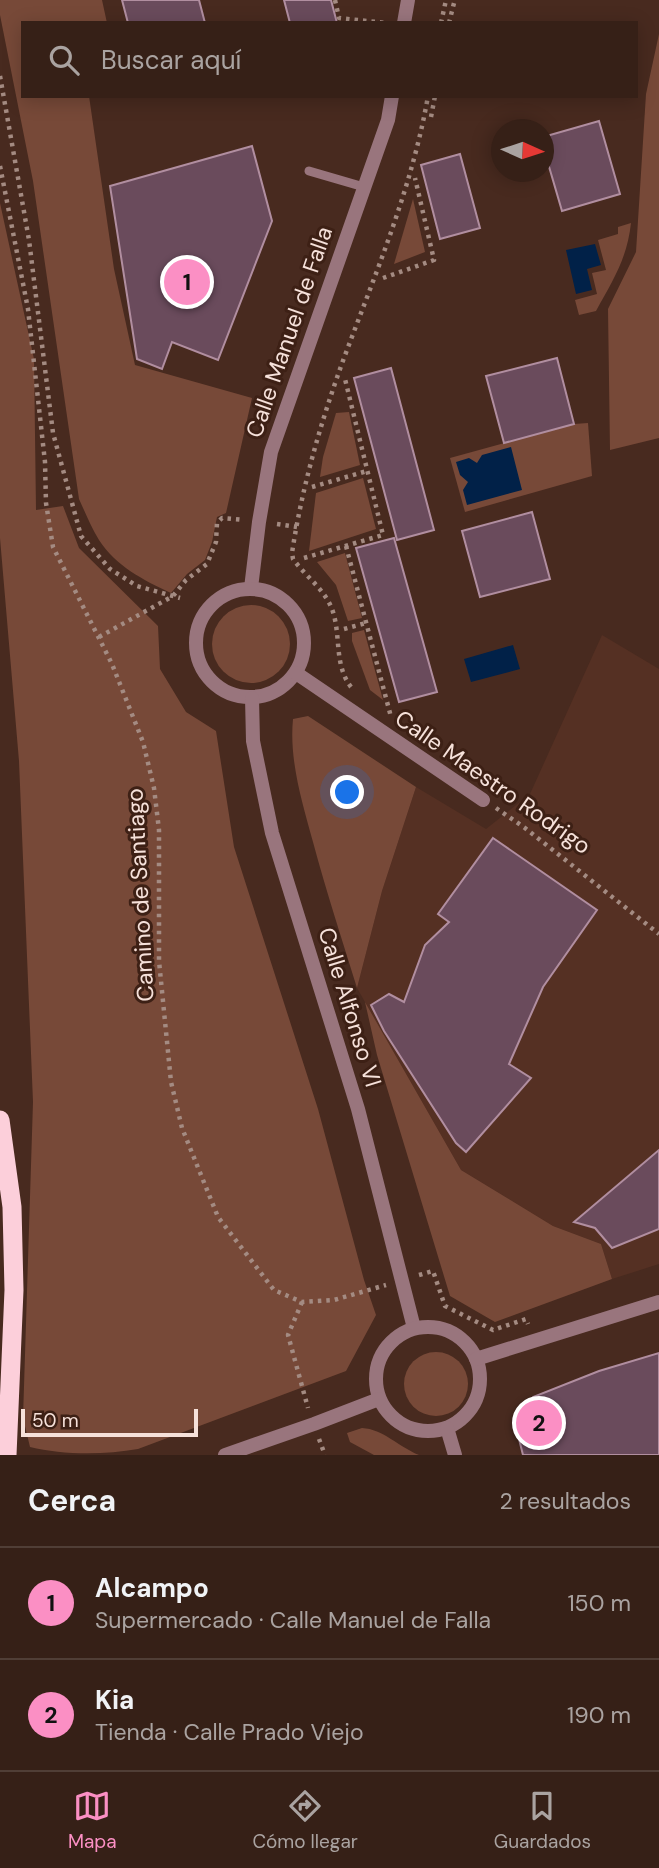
<!DOCTYPE html>
<html lang="es">
<meta charset="utf-8">
<style>
:root{--surface:#362017;--page:#412d24;--text:#f1f3f6;--muted:#aaa3a1;--line:#503e36;--accent:#fb8fc4}
body{margin:0;font-family:"DM Sans",sans-serif;background:var(--page);color:var(--text)}
.compass{position:absolute;left:491px;top:119px;width:63px;height:63px;border-radius:50%;background:var(--surface);box-shadow:0 4px 18px #0003;rotate:93deg}
.scale{position:absolute;left:21px;bottom:18px;width:177px;box-sizing:border-box;padding-left:7px;border:4px solid #f6e1da;border-top:0;font-size:19px;line-height:24px;white-space:nowrap;color:#f6e1da;-webkit-text-stroke:5px #3d2015;paint-order:stroke}
.you{position:absolute;left:348px;top:793px;width:24px;height:24px;margin:-18px;border:5px solid #fff;border-radius:50%;background:#1a73e8;box-shadow:0 0 0 10px #1a73e833}
.badge{display:grid;place-items:center;width:46px;height:46px;border-radius:50%;background:var(--accent);color:#111;font-size:23px;font-weight:700}
.pin{position:absolute;translate:-50% -50%;border:4px solid #fff;box-shadow:0 2px 7px #0006}
.list{margin:0;padding:0;list-style:none}
h2{display:flex;justify-content:space-between;align-items:center;height:91px;margin:0;padding:0 28px;font-size:30px}
h2 small{font-size:23px;font-weight:400;color:var(--muted)}
.list li{display:grid;grid-template-columns:46px 1fr auto;gap:21px;align-items:center;box-sizing:border-box;height:112px;padding:0 28px;border-top:2px solid var(--line)}
.list b{display:block;font-size:26px;white-space:nowrap}
.list p{margin:0;font-size:23px;white-space:nowrap;color:var(--muted)}
.list em{font-size:23px;font-style:normal;color:var(--muted)}
.icon{flex:none;width:38px;height:38px;fill:none;stroke:currentColor;stroke-width:2;stroke-linecap:round;stroke-linejoin:round}
.map{position:relative;flex:none;width:659px;height:1455px;overflow:hidden}
.search{position:absolute;background:var(--surface);box-shadow:0 4px 18px #0003;left:21px;right:21px;top:21px;height:77px;display:flex;align-items:center;gap:18px;box-sizing:border-box;padding:0 24px;border-radius:0px;color:var(--muted);font-size:26px}
.sheet{height:315px;background:var(--surface)}
nav{display:flex;justify-content:space-around;align-items:center;box-sizing:border-box;height:98px;border-top:2px solid var(--line);background:var(--surface);font-size:19px;color:var(--muted)}
nav a{display:grid;justify-items:center;gap:4px}
nav .on{color:var(--accent)}
.map>svg:first-child{display:block}
.built{fill:#553023}
.green{fill:#774938}
.water{fill:#012148}
.building{fill:#6a4b5c;stroke:#b18ea0;stroke-width:2}
.lines{fill:none;stroke-linecap:round;stroke-linejoin:round}
.path{stroke:#a48b82;stroke-width:4.5;stroke-dasharray:3.5 5;stroke-linecap:butt}
.service{stroke:#99757d;stroke-width:9}
.minor{stroke:#99757d;stroke-width:14}
.trunk{stroke:#fccfda;stroke-width:19}
.labels{text-anchor:middle;dominant-baseline:central;stroke-width:6;stroke-linejoin:round;paint-order:stroke}
.street-label{font-size:23px;fill:#f6e1da;stroke:#3d2015}
</style>
<div class="map">
<svg width="659" height="1455" viewBox="0 0 659 1455">
<rect width="100%" height="100%" fill="#482a1f"/>
<!-- built -->
<path class="built" d="M602,635l57,34v595l-47,15 -11,-35 -48,-18 -92,-56 -104,-182 25,-97 34,-104 70,42 44,-35z"/>
<!-- green -->
<g class="green">
<path d="M0,0h102l5,23h-84v73h66l25,173 21,96 117,33 -26,115 -9,4 -5,25 -7,18 -18,14 -16,19c-28,-13 -55,-27 -72,-53 -8,-13 -14,-28 -20,-41l-46,-318 -33,-166z"/>
<path d="M659,34v404l-49,12 -2,-141 28,-57 10,-158z"/>
<path d="M413,199l12,53 -31,12z"/>
<path d="M0,203l34,156 2,151 27,-4 16,42 79,78 2,43 26,43 30,19 18,116 84,262 46,171 12,35 -30,56 -208,78c-34,6 -76,6 -108,-2l-7,-29 10,-316 -14,-341 -19,-223z"/>
<path d="M631,223c-4,36 -18,57 -35,88l-17,4 -4,-15 22,-6 -5,-21 14,-3 -8,-30 20,-6v-7z"/>
<path d="M349,412l11,53 -40,12 3,-20 13,-44z"/>
<path d="M588,423l4,53 -127,36 -15,-54 124,-34z"/>
<path d="M363,478l13,51 -67,22 7,-58z"/>
<path d="M345,553l17,65 -14,3 -12,-36 -19,-23z"/>
<circle cx="251" cy="644" r="39"/>
<path d="M364,630l19,70 -13,-10 -18,-49v-8z"/>
<path d="M308,716l108,71 -34,104 -25,97c-15,-49 -31,-97 -44,-146 -11,-40 -24,-82 -20,-123z"/>
<path d="M365,1002l96,168 92,56 48,18 11,35 -117,43 -45,-26 -73,-241z"/>
<circle cx="436" cy="1384" r="32"/>
<path d="M362,1428c21,1 37,19 57,27h-45l-24,-13 -3,-9z"/>
</g>
<!-- water -->
<g class="water">
<path d="M595,244l6,21 -14,4 5,21 -16,4 -10,-44z"/>
<path d="M511,447l11,43 -55,15 -4,-15 5,-8 -8,-7 -4,-13 13,-4 8,5 5,-8z"/>
<path d="M513,645l7,24 -49,13 -7,-23z"/>
</g>
<!-- building -->
<g class="building">
<path d="M122,0h77l6,23h-77z"/>
<path d="M284,0h47l6,23h-47z"/>
<path d="M599,121l21,73 -58,17 -19,-65v-9z"/>
<path d="M252,146l20,75 -54,139 -46,-18 -10,27 -25,-10 -27,-173z"/>
<path d="M460,154l20,74 -40,11 -19,-74z"/>
<path d="M557,358l17,66 -70,19 -18,-67z"/>
<path d="M391,368l43,162 -37,10 -43,-162z"/>
<path d="M532,512l18,67 -70,18 -18,-66z"/>
<path d="M394,538l43,154 -38,10 -43,-154z"/>
<path d="M493,838l104,72 -54,77 -34,77 22,14 -65,74 -10,-9 -72,-112 -13,-26 18,-11 15,8 21,-57 24,-23 -11,-8z"/>
<path d="M659,1150v79l-47,19 -17,-20 -21,-6z"/>
<path d="M659,1353v102h-136l-7,-28 6,-16 11,-14 66,-26z"/>
</g>
<g class="lines">
<!-- path -->
<g class="path">
<path d="M335,0l4,18 47,5"/>
<path d="M441,23l5,-23"/>
<path d="M449,23l5,-20 3,-3"/>
<path d="M0,76l29,164 24,193 28,103 29,33 27,17 43,12"/>
<path d="M431,117l4,-21"/>
<path d="M0,166l28,143 17,153 1,41 7,44 59,117 31,78 11,46 5,42v131l12,121 11,46 36,89 56,73 28,12 32,-2 52,-15"/>
<path d="M383,278l51,-18 -19,-82"/>
<path d="M312,487l55,-16"/>
<path d="M277,524l20,3"/>
<path d="M346,546l45,171"/>
<path d="M304,558l79,-23 -38,-156"/>
<path d="M344,629l22,-6"/>
<path d="M99,637l74,-41 13,-16 21,-16 9,-22 1,-19 5,-5 22,2"/>
<path d="M351,687c-17,-22 -10,-50 -18,-75 -7,-22 -27,-35 -40,-53l-1,-6c10,-66 29,-132 52,-195 32,-86 68,-170 84,-262"/>
<path d="M496,808l29,20 134,106"/>
<path d="M419,1275l14,-4 12,35 48,24 33,-11 2,5"/>
<path d="M302,1302l-14,33 20,73"/>
<path d="M319,1439l6,16"/>
</g>
<!-- service -->
<path class="service" d="M309,171l55,16"/>
<!-- minor -->
<g class="minor">
<path d="M404,23l4,-23"/>
<path d="M251,588l8,-66 12,-70 117,-332 4,-24"/>
<circle cx="250" cy="643" r="54"/>
<path d="M296,673l187,127"/>
<path d="M252,698l1,43 19,92 86,276 56,219"/>
<circle cx="428" cy="1379" r="52"/>
<path d="M476,1359l183,-57"/>
<path d="M447,1428l8,27"/>
<path d="M225,1455l89,-31 65,-25"/>
</g>
<!-- trunk -->
<path class="trunk" d="M0,1120l12,87 2,83 -7,165"/>
</g>
<g class="labels">
<!-- street labels -->
<g class="street-label">
<text transform="translate(289 332) rotate(-71)">Calle Manuel de Falla</text>
<text transform="translate(493 782) rotate(35)">Calle Maestro Rodrigo</text>
<text transform="translate(140 895) rotate(-93)">Camino de Santiago</text>
<text transform="translate(350 1007) rotate(73)">Calle Alfonso VI</text>
</g>
</g>
</svg>
<svg class="compass" viewBox="-18 -18 36 36"><path d="M0-13l5 13h-10z" fill="#e53935"/><path d="M0 13l5-13h-10z" fill="#aaa3a1"/></svg>
<div class="scale">50 m</div>
<div class="you"></div>
<div class="pin badge" style="left:187px;top:282px">1</div>
<div class="pin badge" style="left:539px;top:1423px">2</div>
<div class="search"><svg class="icon" aria-label="search" viewBox="0 0 24 24"><circle cx="10" cy="10" r="6"/><path d="M15 15l6 6"/></svg>Buscar aquí</div>
</div>
<section class="sheet">
<h2>Cerca<small>2 resultados</small></h2>
<ul class="list">
<li><span class="badge">1</span><div><b>Alcampo</b><p>Supermercado · Calle Manuel de Falla</p></div><em>150 m</em></li>
<li><span class="badge">2</span><div><b>Kia</b><p>Tienda · Calle Prado Viejo</p></div><em>190 m</em></li>
</ul>
</section>
<nav>
<a class="on"><svg class="icon" aria-label="map" viewBox="0 0 24 24"><path d="M3 6l6-2 6 2 6-2v14l-6 2-6-2-6 2zM9 4v14M15 6v14"/></svg>Mapa</a>
<a><svg class="icon" aria-label="directions" viewBox="0 0 24 24"><path d="M12 3l9 9-9 9-9-9zM9 14v-3h6M13 9l2 2-2 2"/></svg>Cómo llegar</a>
<a><svg class="icon" aria-label="saved" viewBox="0 0 24 24"><path d="M7 4h10v16l-5-4-5 4z"/></svg>Guardados</a>
</nav>
